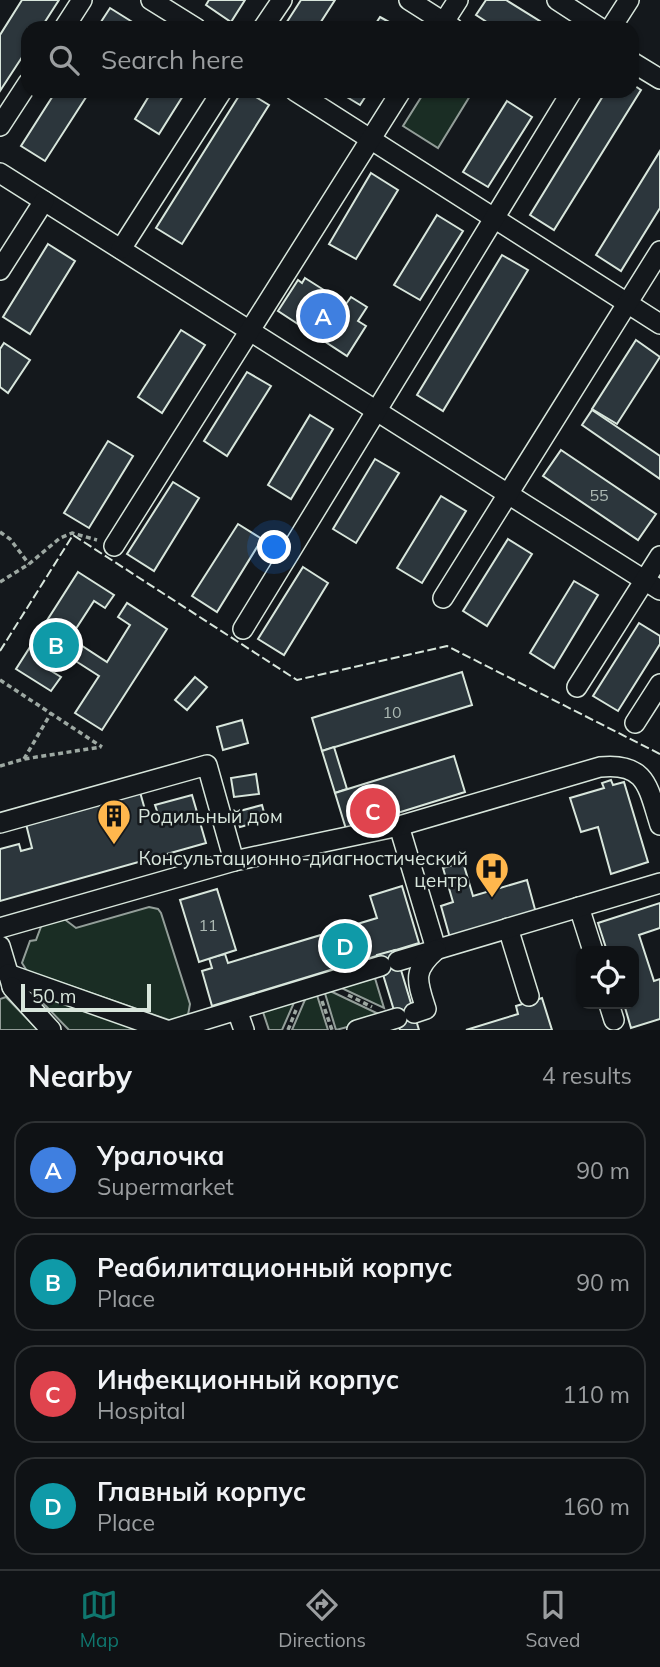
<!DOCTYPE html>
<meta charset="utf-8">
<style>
:root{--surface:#0f1215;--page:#181b1e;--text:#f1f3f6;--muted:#9b9ea0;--line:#2f3234;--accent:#0f766e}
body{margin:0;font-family:Mulish,sans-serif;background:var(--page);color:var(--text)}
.controls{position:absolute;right:21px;bottom:21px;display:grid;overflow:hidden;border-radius:14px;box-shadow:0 2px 5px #0004}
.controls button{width:63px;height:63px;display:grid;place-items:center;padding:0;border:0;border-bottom:2px solid var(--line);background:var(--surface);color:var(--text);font:35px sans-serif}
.scale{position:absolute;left:21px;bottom:18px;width:130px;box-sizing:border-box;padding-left:7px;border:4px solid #d8e6dc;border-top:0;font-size:19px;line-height:24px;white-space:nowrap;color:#d8e6dc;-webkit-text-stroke:5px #14181c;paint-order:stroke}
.you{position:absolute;left:275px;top:548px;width:24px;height:24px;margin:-18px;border:5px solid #fff;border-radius:50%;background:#1a73e8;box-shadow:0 0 0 10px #1a73e833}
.badge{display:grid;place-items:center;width:46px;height:46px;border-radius:50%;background:var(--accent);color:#fff;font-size:23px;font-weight:700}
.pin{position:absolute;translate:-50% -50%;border:4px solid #fff;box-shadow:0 2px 7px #0006}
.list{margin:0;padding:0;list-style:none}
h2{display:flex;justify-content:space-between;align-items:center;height:91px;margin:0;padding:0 28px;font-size:30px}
h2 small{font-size:23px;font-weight:400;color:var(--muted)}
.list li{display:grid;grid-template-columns:46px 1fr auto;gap:21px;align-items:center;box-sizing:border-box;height:98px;margin:0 14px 14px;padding:0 14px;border:2px solid var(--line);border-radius:21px}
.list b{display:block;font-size:26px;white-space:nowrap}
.list p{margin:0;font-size:23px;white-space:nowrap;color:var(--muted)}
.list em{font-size:23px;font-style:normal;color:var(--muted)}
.icon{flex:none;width:38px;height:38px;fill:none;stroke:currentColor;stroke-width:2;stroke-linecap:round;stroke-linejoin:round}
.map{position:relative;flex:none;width:660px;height:1030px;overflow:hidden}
.search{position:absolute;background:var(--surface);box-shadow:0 2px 5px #0004;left:21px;right:21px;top:21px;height:77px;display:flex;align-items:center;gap:18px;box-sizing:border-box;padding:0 24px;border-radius:21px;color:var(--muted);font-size:26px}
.sheet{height:539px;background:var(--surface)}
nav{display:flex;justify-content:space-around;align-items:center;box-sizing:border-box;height:98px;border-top:2px solid var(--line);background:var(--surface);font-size:19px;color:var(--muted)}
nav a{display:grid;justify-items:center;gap:4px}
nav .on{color:var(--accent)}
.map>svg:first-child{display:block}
.green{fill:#1a2d24;stroke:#939e99;stroke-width:2}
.building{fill:#2c363c;stroke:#d8e6dc;stroke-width:2}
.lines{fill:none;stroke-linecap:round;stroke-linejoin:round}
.minor-casing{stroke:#d8e6dc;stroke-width:22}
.path{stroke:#9da8a2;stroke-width:3.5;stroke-dasharray:5 3.5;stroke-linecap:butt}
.minor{stroke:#14181c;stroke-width:19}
.fence{stroke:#d8e6dc;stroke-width:2;stroke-dasharray:9 3.5;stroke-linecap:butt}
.labels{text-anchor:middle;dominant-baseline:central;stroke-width:5;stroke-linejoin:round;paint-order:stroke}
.number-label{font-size:16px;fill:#adbab4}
.poi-label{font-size:19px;fill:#d8e6dc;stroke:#14181c;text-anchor:start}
</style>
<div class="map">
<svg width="660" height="1030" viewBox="0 0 660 1030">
<rect width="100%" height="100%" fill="#14181c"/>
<!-- green -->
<g class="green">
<path d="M425,91h48l-35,57 -35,-22z"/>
<path d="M149,907l9,2 3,4 29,91 -2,11 -10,6 -9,-1 -142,-49 -5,-8 8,-22 6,-1 6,-16 21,-6 13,10z"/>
<path d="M374,975l10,33 -47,-22z"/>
<path d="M326,989l59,28 -49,13 -12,-40z"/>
<path d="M316,992l12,38h-36l15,-35z"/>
<path d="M42,995l100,35h-73l-28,-29z"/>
<path d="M6,997l32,33h-38v-31z"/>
<path d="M296,998l-14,32h-13l-7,-21z"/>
</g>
<!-- building -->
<g class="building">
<path d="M22,0h37l-18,28h-13v20l-28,43v-56z"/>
<path d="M209,0h36l-14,22 -25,-17z"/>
<path d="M301,0h34l-18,28h-34z"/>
<path d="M486,0h20l45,28h-55l-20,-13z"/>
<path d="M110,8l24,15 -3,5h-34z"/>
<path d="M380,17l20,11h-27z"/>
<path d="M632,84l9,6 -87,140 -24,-15 76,-124h26z"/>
<path d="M56,91h34l-45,70 -24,-15z"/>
<path d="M152,91h34l-27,43 -24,-15z"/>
<path d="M242,91h4l23,14 -87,139 -26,-16z"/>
<path d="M337,91h32l-9,14z"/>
<path d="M507,101l25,16 -44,70 -25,-15z"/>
<path d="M660,151v57l-39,63 -25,-16z"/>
<path d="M371,173l27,17 -42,69 -27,-15z"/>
<path d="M437,215l26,16 -43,69 -26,-15z"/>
<path d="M48,244l27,17 -45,73 -27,-17z"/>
<path d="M502,255l26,15 -85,141 -26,-16z"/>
<path d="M305,278l41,26 5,-7 16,10 -9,14 8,5 -19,30 -69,-45 20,-31 4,3z"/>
<path d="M181,330l24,15 -43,68 -24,-16z"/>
<path d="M636,340l24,17 -43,67 -25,-15z"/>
<path d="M4,343l26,17 -22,33 -8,-6v-38z"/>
<path d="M247,372l24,14 -44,70 -23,-15z"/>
<path d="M592,410l68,46v23l-78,-54z"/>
<path d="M310,415l23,14 -42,70 -23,-14z"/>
<path d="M108,441l25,15 -44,72 -25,-15z"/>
<path d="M561,450l95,64 -18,26 -95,-64z"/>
<path d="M375,459l24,14 -43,70 -23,-14z"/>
<path d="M173,482l26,16 -45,73 -27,-17z"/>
<path d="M441,496l25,15 -44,72 -25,-15z"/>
<path d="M238,524l24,15 -45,73 -25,-16z"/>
<path d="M508,539l24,15 -45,72 -24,-15z"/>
<path d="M303,567l25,16 -44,72 -26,-16z"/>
<path d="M78,572l36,23 -9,13 -11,-7 -24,37 37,24 23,-37 -12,-8 9,-14 40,26 -65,101 -27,-17 24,-37 -39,-25 -12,18 13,8 -10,14 -35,-22z"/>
<path d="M574,581l24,14 -44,73 -24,-15z"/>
<path d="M639,623l21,13v8l-42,67 -25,-15z"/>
<path d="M462,672l10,33 -150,46 -10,-33z"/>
<path d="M195,677l12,10 -20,23 -12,-10z"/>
<path d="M242,720l6,23 -25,7 -6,-23z"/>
<path d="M334,747l13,42 -12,4 -13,-42z"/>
<path d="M454,756l11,36 -119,37 -11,-36z"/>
<path d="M256,774l3,20 -25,3 -3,-19z"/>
<path d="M611,780l2,5 11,-3 24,80 -37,12 -13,-47 -17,5 -11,-34 34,-10 -2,-5z"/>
<path d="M140,792l7,25 11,-3 -3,-9 37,-10 14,48 -206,58v-52l19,-5 2,7 11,-3 -6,-24z"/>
<path d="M262,805l4,15 -26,7 -4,-15z"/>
<path d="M501,860l3,12 -16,4 -4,-11z"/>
<path d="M463,862l10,34 54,-16 9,33 -86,25 -9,-32 12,-4 -10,-34z"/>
<path d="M402,886l17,57 -207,63 -10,-35 10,-3 -3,-10 16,-4 3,9 149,-45 -7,-22z"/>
<path d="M217,889l19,61 -37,12 -19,-62z"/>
<path d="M660,903v25l-21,7 15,46 6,-2v40l-29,9 -7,-24h10v-53h-27l-9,-28z"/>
<path d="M395,950l24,80h-19l-23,-75z"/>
<path d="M542,998l10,32h-86l52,-16 -2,-8z"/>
</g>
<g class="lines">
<!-- minor casing -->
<g class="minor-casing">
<g id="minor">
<path d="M151,0l45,28"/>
<path d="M409,0l44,28"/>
<path d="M557,0l43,28"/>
<path d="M64,28l18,-28"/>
<path d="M263,28l19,-28"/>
<path d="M440,28l18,-28"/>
<path d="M611,28l18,-28"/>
<path d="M632,62l28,17"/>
<path d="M295,91l365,233"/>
<path d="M0,126l28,-43"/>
<path d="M0,173l660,417"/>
<path d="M121,249l101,-158"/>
<path d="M0,270l44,-69"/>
<path d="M114,546l287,-455"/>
<path d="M443,598l217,-347"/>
<path d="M243,629l329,-538"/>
<path d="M577,687l83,-131"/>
<path d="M635,723l25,-39"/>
<path d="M0,823l207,-58 27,96 -234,67"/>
<path d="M399,826l37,123"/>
<path d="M234,861l165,-35 201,-59c47,-5 48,21 60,58"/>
<path d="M579,907l14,44"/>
<path d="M508,928l21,68"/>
<path d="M0,946l12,40"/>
<path d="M398,961l262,-78"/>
<path d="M8,974l158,56"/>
<path d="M12,987l39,43"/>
<path d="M609,1004l5,16"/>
<path d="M237,1010l7,20"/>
<path d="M414,1013l12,-4c-9,-28 -14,-38 10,-59"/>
<path d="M171,1030l210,-64"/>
<path d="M357,1030l40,-12"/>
</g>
</g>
<!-- path -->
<g class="path">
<path d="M0,532l10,7 19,25"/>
<path d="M0,582l29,-18 31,-26 12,-5 25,7"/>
<path d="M0,680l102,67"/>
<path d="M24,759l27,-46"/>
<path d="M0,766l24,-7 77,-12"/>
<path d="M348,995l24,12"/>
<path d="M322,1001l10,29"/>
<path d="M288,1030l8,-20"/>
</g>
<!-- minor -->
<use href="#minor" class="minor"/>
<!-- fence -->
<path class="fence" d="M0,651l73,-116 224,145 150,-34 213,108"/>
</g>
<!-- icons -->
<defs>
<g id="building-pin" transform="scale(1.75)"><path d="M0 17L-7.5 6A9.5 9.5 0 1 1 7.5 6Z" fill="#ffb74d" stroke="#14181c"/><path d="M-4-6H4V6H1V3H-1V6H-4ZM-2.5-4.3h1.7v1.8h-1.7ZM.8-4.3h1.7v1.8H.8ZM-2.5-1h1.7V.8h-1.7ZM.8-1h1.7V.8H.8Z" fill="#111"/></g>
<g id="hospital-pin" transform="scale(1.75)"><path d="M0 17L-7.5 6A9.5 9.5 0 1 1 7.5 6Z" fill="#ffb74d" stroke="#14181c"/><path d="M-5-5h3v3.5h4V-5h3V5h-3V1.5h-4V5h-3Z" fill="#111"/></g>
</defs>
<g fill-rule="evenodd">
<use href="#building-pin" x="114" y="816"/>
<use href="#hospital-pin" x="492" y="869"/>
</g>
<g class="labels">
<!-- number labels -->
<g class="number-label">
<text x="599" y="495">55</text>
<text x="392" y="712">10</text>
<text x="208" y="925">11</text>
</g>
<!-- poi labels -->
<g class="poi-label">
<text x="138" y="816">Родильный дом</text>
<text x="468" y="858" text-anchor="end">Консультационно-диагностический<tspan x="468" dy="22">центр</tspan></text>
</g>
</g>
</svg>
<div class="controls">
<button><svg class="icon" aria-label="locate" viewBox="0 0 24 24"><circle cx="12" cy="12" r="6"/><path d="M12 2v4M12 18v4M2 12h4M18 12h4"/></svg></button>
</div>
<div class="scale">50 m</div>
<div class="you"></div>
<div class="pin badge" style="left:323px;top:316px;background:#3f7fe0">A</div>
<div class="pin badge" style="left:56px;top:645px;background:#0f9aa8">B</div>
<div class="pin badge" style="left:373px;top:811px;background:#e0444e">C</div>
<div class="pin badge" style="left:345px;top:946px;background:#0f9aa8">D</div>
<div class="search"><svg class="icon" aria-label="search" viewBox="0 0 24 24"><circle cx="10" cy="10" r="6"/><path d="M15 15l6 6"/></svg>Search here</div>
</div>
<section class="sheet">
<h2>Nearby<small>4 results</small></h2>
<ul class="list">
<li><span class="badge" style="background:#3f7fe0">A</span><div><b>Уралочка</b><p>Supermarket</p></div><em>90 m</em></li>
<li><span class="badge" style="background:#0f9aa8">B</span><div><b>Реабилитационный корпус</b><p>Place</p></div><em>90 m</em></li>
<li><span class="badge" style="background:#e0444e">C</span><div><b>Инфекционный корпус</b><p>Hospital</p></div><em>110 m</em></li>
<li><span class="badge" style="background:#0f9aa8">D</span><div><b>Главный корпус</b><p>Place</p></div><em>160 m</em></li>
</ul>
</section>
<nav>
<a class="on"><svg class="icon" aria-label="map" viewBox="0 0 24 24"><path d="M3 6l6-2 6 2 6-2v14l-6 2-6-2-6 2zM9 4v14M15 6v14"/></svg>Map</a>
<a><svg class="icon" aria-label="directions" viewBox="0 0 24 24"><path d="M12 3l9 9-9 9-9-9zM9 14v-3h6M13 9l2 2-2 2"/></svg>Directions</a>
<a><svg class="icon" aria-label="saved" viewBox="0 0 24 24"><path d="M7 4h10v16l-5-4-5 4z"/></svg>Saved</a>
</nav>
